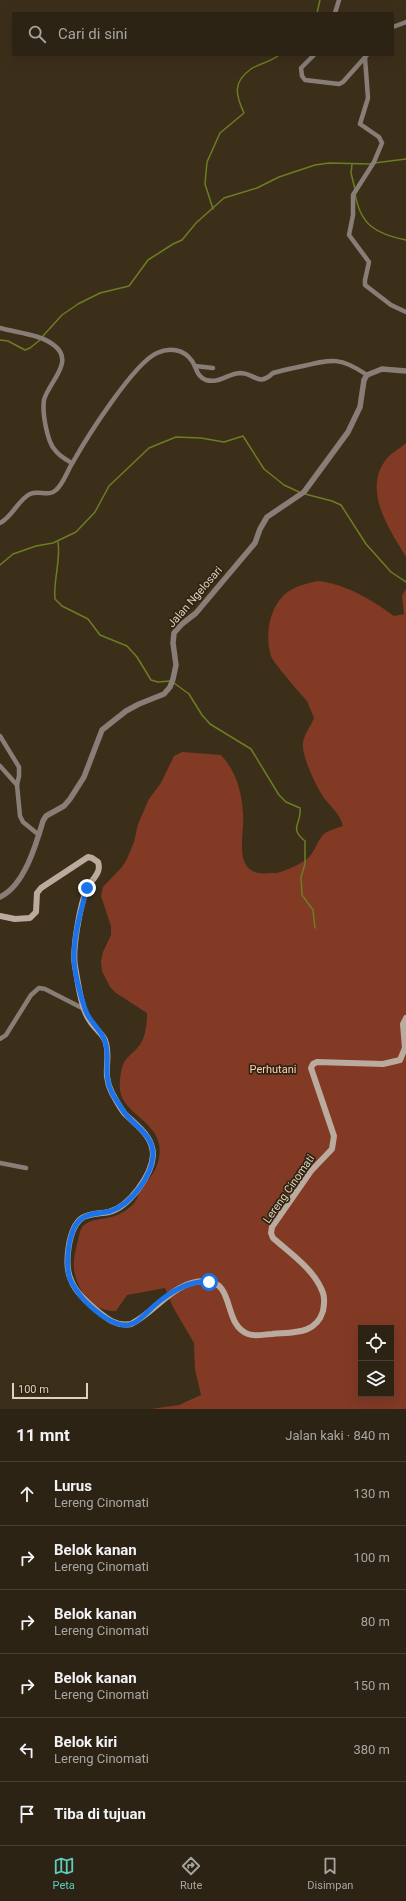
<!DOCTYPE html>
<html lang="id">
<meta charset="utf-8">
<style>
:root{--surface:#2d2314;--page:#352b1d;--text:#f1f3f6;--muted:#a7a4a0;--line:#484034;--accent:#59cebe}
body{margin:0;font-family:Roboto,sans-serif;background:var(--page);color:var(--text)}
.controls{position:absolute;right:12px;bottom:12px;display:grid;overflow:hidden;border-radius:0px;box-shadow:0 4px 16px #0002}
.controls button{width:36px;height:36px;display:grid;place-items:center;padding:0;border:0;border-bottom:1px solid var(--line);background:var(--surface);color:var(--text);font:20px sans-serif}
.scale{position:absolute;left:12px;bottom:10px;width:76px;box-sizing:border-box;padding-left:4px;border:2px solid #dad2c5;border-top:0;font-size:11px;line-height:14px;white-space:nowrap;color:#dad2c5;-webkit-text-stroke:3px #312510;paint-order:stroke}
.stop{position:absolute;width:12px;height:12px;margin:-9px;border:3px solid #1a73e8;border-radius:50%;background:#fff}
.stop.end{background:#1a73e8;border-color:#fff;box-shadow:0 1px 4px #0008}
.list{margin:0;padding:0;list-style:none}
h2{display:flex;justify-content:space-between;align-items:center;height:52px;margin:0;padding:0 16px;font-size:17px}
h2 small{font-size:13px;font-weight:400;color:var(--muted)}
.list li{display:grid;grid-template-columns:26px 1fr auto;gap:12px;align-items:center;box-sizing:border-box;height:64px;padding:0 16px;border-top:1px solid var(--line)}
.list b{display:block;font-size:15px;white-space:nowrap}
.list p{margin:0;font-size:13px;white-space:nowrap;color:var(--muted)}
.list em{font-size:13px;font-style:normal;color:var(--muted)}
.icon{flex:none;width:22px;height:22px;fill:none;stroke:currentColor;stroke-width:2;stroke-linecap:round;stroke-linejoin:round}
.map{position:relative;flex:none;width:406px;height:1409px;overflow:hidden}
.search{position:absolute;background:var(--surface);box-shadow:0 4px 16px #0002;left:12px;right:12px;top:12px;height:44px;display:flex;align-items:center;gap:10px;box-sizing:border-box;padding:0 14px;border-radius:0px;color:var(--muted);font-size:15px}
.sheet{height:436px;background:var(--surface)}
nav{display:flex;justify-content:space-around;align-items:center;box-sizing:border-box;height:56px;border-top:1px solid var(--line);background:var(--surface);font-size:11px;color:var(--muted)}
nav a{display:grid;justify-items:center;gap:2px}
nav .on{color:var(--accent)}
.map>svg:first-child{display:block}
.green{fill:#823a25;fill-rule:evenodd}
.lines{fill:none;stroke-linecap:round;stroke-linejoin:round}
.stream{stroke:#6b7e22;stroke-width:1.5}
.minor{stroke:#897e77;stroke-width:4.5}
.tertiary{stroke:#897e77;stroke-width:5.5}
.secondary{stroke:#bbaa9e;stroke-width:6}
.route{stroke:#1a73e8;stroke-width:5}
.labels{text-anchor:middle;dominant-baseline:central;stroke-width:3.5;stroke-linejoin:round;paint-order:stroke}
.street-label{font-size:11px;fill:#dad2c5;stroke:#312510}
.park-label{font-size:11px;fill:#fdcdbe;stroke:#312510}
</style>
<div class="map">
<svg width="406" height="1409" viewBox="0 0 406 1409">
<rect width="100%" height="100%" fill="#3c2f1a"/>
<!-- green -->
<g class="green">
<path d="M406,443v114c-16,-27 -43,-65 -21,-96 4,-7 15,-12 21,-18z"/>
<path d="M318,581c28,3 54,19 76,35l10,-2 -2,-18 4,-7v820h-255l28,-4 22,-10 -6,-26 -1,-26 -21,-36 -8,-19 -38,7 -11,16c-22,1 -37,-18 -41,-37 -3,-10 0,-21 2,-30 2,-6 2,-13 6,-18 8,-8 19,-6 28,-9 9,-2 21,-9 25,-17 2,-2 2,-5 3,-8 9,-14 16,-16 20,-34 7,-35 -36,-42 -39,-68 -1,-7 1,-24 5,-29 5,-7 12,-11 16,-18 5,-9 6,-20 6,-30l-31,-20 -6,-6 -8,-16 -1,-9 2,-10 8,-17v-9l-10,-30 2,-9 19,-20 5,-8 7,-17 4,-18 11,-25 12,-16 13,-27 8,-4 39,3c15,16 21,37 22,59 2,17 -10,55 16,59 5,1 11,0 16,0 7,0 31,-11 35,-17 6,-7 8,-17 15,-23 5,-3 12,-5 18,-7 -3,-12 -11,-18 -19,-28 -7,-10 -23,-43 -21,-55 1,-9 8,-17 11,-25l-7,-17c-7,-8 -33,-37 -36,-45 -7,-22 -1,-54 20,-66 8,-5 18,-7 27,-9zM361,1328h30v66h-30z"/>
</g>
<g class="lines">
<!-- stream -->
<g class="stream">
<path d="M317,13l3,-13"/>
<path d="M374,163l32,-4"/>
<path d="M352,164l-1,9 4,16"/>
<path d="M355,193c5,32 21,41 51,47"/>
<path d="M213,209l-8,-25 2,-22 13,-29 24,-20c-8,-17 -12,-31 7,-44 9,-6 20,-7 28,-14"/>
<path d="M42,337l20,-22 16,-11 22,-11 29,-7 19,-26 25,-16 9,-4 14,-17 28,-25 33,-10 22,-11 36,-12 14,-2 42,1"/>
<path d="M0,340l8,1 17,9 5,-2 10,-8"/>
<path d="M305,494l27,7 9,4 25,39 25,28 15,10"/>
<path d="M58,542c3,19 -5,38 -3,57l7,7 26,13 12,16 27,11 10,11 14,23 7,2 12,-1"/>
<path d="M0,565l13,-11 23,-8 17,-3 23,-11 19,-20 14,-26 40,-38 27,-11 25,1 23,4 19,-6 21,33 20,16 15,7"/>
<path d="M174,683l15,11 13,21 8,9 41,25 28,46 7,7 14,6c2,17 -12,19 5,33v23l-4,13 1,18 11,15 2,18"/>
</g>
<!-- minor -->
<g class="minor">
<path d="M335,13l4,-13"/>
<path d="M393,27l13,-5"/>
<path d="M314,55l-13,13 1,8 3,4 34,4 4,-2 24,-27"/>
<path d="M365,58l3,40 -8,26 19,13 3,6 -8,19 -21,33v20l-4,20 20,27 -4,18v5l26,20 15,7"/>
<path d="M0,328c17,5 41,6 55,18 20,16 -7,37 -11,54 -2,12 3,42 11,50 4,6 10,9 17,13"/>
<path d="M195,366l18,2"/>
<path d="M0,523c13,-7 18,-23 30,-29 9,-4 19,3 26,-4 8,-7 11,-19 17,-28 14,-25 61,-99 84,-109 12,-6 27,-4 35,8 5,7 4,15 14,19 13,4 22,-7 35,-7 15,1 17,14 32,0 10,-3 20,-5 30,-7 29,-7 38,-9 64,9"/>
<path d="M0,736l19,31v9l-2,9 3,31 3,6 16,13"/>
<path d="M0,766l17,19"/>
<path d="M0,1039l6,-4 25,-40 8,-7 6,1 39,20"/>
<path d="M0,1163l26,5"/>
</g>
<!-- tertiary -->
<path class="tertiary" d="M0,897c24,-11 36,-52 43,-76l3,-5 18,-10 6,-7 14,-22 18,-47 24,-19 13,-7 25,-10 6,-7 3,-8 3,-14 -3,-22 1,-10 8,-9 14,-11 59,-70 5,-14 7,-12 37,-25 44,-60 12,-25 4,-27 3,-5 15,-6 24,2"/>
<!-- secondary -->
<path class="secondary" d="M0,916l15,3 15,-1 6,-6 1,-19 4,-5 47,-31 4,1 6,4c4,12 -7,17 -11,27 -7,15 -15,61 -12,77 3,16 6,43 15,55 4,7 12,12 15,19 7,18 -4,32 7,53 4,7 8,15 13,21 12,12 28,22 28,41 -1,20 -24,52 -44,57 -9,2 -19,1 -27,6 -14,10 -18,47 -11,62 4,11 14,20 23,28 11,9 21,19 37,16 25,-12 43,-44 75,-43 29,1 17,44 42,53 8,3 17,0 24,0 20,-2 44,1 51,-23 1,-5 2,-12 0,-18 -8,-23 -32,-39 -50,-55l-2,-5 1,-6 39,-56 21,-22 2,-13 -23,-68 2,-4 4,-2 66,2 17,-4 5,-12 -2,-24 3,-6"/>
</g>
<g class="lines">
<!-- route -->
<path class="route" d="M87,888c-6,22 -13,46 -13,69 0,14 6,38 11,52 4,13 16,20 20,32 6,18 -3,32 7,52 4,7 8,13 12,19 11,15 29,22 29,43 -1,21 -22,49 -42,56 -10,3 -22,1 -30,8 -13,10 -16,45 -11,60 3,7 9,15 14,21 9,9 26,24 40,25 12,1 22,-12 31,-20 14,-12 34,-25 54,-23"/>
</g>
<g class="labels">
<!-- street labels -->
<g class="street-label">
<text transform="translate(195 597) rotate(-49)">Jalan Ngelosari</text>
<text transform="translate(289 1189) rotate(-55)">Lereng Cinomati</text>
</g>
<!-- park labels -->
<g class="park-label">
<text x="273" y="1069">Perhutani</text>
</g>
</g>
</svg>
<div class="controls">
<button><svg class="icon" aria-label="locate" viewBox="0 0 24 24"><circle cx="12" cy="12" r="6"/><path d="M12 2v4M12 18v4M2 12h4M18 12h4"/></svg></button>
<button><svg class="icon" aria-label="layers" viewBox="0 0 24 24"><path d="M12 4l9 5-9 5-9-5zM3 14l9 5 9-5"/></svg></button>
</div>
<div class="scale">100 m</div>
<div class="stop" style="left:209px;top:1282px"></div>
<div class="stop end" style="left:87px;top:888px"></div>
<div class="search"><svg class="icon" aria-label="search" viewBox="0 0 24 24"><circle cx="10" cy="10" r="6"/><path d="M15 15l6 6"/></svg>Cari di sini</div>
</div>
<section class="sheet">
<h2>11 mnt<small>Jalan kaki · 840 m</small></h2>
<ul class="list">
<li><svg class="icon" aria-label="ahead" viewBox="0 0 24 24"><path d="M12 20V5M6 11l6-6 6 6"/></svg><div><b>Lurus</b><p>Lereng Cinomati</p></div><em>130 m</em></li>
<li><svg class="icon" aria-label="right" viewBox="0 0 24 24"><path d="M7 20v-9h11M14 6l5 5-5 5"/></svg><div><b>Belok kanan</b><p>Lereng Cinomati</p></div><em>100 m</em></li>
<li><svg class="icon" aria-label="right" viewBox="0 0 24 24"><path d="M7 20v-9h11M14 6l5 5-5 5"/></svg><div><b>Belok kanan</b><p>Lereng Cinomati</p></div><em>80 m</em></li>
<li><svg class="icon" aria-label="right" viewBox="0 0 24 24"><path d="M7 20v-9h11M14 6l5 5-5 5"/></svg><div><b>Belok kanan</b><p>Lereng Cinomati</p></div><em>150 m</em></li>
<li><svg class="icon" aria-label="left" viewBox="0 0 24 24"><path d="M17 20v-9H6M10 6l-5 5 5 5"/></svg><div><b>Belok kiri</b><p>Lereng Cinomati</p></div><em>380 m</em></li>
<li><svg class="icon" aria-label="arrive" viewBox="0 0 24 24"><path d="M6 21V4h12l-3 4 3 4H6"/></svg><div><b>Tiba di tujuan</b></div></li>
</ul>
</section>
<nav>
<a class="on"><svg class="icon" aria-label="map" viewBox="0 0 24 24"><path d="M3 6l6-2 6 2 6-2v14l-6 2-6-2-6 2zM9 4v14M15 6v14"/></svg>Peta</a>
<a><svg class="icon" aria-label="directions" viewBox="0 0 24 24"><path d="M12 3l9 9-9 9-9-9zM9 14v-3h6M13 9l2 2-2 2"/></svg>Rute</a>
<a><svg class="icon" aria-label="saved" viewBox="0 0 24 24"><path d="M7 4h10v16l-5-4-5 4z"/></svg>Disimpan</a>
</nav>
